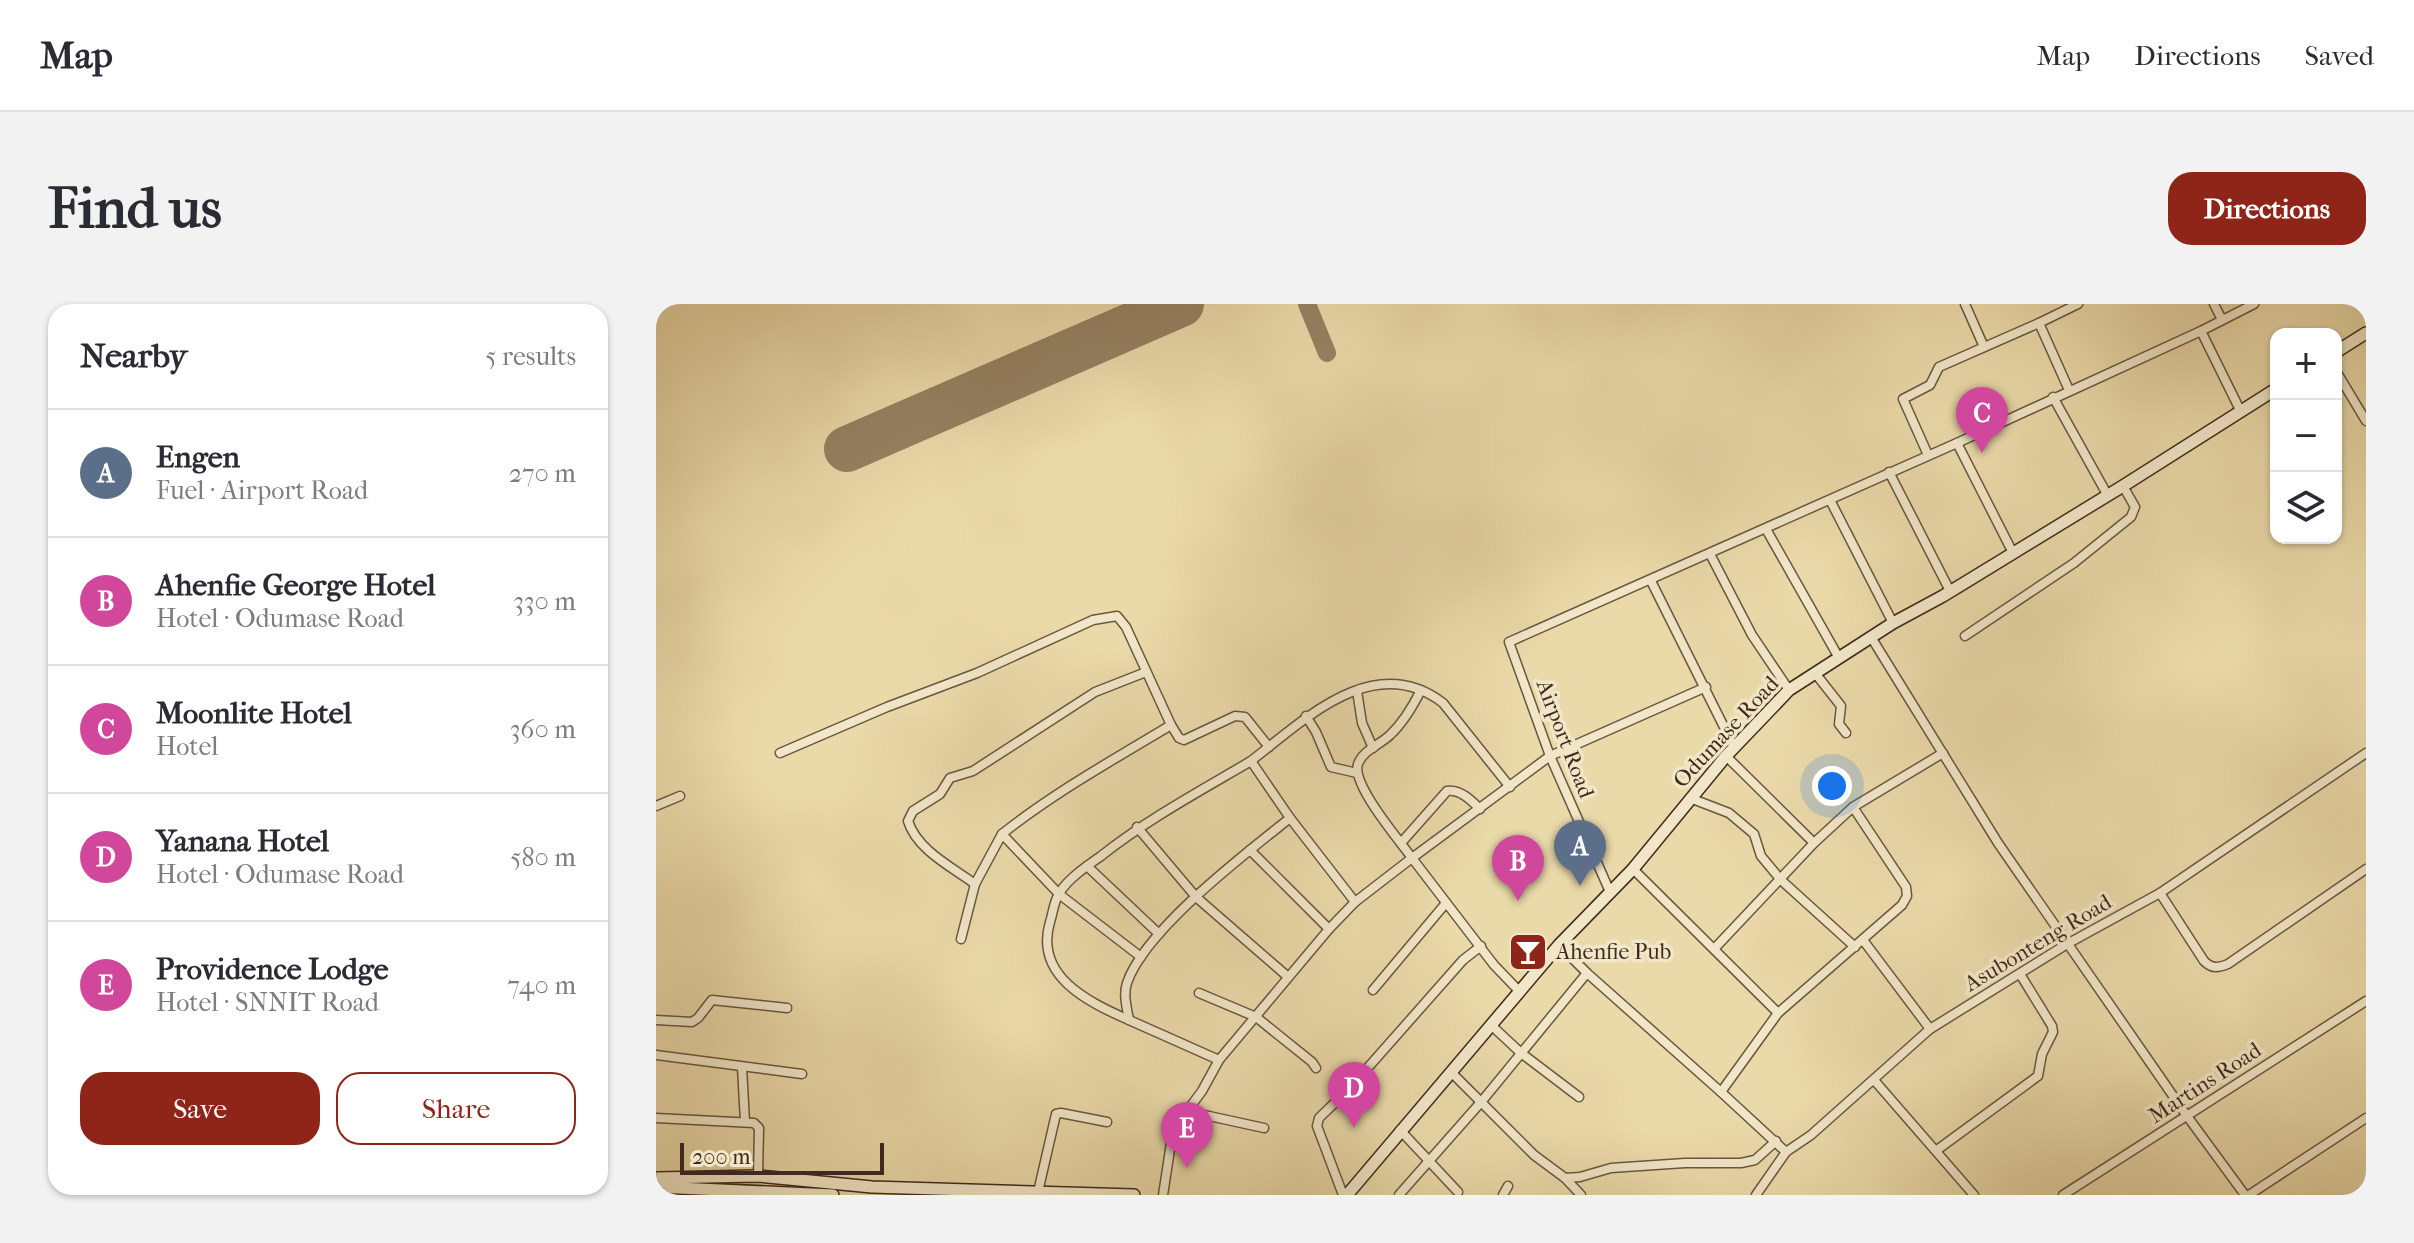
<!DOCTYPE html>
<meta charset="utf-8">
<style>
:root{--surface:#fff;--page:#f2f2f3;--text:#2b2b33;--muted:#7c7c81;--line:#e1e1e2;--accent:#8f2418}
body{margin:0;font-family:"IM FELL French Canon",serif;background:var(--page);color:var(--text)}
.controls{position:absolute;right:24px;top:24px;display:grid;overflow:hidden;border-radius:16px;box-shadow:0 2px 6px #0004}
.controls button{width:72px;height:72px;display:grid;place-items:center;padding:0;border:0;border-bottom:2px solid var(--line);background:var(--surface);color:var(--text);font:40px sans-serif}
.scale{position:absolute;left:24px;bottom:20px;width:204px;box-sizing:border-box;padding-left:8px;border:4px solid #402a1d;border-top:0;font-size:22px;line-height:28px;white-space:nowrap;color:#402a1d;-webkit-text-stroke:6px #f1e6c7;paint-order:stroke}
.you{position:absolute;left:1176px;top:482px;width:28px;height:28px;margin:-20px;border:6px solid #fff;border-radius:50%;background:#1a73e8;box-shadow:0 0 0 12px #1a73e833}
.badge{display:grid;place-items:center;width:52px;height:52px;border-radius:50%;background:var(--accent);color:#fff;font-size:26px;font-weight:700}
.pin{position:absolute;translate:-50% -66px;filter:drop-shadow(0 2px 4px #0008)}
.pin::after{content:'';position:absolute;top:42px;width:28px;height:24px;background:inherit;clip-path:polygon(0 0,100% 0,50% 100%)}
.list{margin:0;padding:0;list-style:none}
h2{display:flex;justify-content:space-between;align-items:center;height:104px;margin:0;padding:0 32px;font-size:34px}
h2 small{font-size:26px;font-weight:400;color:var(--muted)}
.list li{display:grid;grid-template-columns:52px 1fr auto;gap:24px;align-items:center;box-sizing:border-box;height:128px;padding:0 32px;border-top:2px solid var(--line)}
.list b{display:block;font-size:30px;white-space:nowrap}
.list p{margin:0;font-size:26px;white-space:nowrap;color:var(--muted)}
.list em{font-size:26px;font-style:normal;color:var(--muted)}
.actions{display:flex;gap:16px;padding:24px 32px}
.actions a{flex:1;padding:18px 0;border:2px solid var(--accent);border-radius:24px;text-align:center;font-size:28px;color:var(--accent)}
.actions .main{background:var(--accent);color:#fff}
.icon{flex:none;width:44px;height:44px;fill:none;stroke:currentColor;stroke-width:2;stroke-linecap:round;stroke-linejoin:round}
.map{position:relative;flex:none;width:1710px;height:891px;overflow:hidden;border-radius:24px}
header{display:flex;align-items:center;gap:48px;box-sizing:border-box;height:112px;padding:0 40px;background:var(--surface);border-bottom:2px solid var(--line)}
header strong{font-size:38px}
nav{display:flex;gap:44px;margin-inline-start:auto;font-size:28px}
.intro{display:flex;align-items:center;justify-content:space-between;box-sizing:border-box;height:192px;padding:0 48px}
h1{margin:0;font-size:56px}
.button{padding:20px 36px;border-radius:24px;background:var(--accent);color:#fff;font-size:28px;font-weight:700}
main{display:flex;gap:48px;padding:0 48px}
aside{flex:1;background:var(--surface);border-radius:24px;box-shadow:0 2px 6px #0004}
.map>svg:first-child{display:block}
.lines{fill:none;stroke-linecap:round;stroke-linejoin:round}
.taxiway{stroke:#958263;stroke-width:18}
.runway{stroke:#958263;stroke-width:46}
.street-casing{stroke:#6a5640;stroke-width:11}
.secondary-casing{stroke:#402a1d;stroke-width:14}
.street{stroke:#f1e6c7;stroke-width:8}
.secondary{stroke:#f1e6c7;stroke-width:11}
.labels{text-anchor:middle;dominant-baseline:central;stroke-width:7;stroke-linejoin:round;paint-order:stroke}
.street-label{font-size:22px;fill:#402a1d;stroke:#f1e6c7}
.poi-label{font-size:22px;fill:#402a1d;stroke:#f1e6c7;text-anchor:start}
</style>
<header>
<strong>Map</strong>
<nav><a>Map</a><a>Directions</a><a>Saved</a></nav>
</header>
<div class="intro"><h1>Find us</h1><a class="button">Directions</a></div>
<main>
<aside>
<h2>Nearby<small>5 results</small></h2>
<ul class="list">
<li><span class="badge" style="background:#5c6f8a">A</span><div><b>Engen</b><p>Fuel · Airport Road</p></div><em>270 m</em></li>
<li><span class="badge" style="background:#d1479c">B</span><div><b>Ahenfie George Hotel</b><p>Hotel · Odumase Road</p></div><em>330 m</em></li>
<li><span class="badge" style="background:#d1479c">C</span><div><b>Moonlite Hotel</b><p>Hotel</p></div><em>360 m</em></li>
<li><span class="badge" style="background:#d1479c">D</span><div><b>Yanana Hotel</b><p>Hotel · Odumase Road</p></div><em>580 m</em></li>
<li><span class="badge" style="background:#d1479c">E</span><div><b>Providence Lodge</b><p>Hotel · SNNIT Road</p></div><em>740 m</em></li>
</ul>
<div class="actions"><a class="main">Save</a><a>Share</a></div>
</aside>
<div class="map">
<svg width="1710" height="891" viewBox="0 0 1710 891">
<rect width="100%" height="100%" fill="#ead9a9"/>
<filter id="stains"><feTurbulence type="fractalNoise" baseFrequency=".0025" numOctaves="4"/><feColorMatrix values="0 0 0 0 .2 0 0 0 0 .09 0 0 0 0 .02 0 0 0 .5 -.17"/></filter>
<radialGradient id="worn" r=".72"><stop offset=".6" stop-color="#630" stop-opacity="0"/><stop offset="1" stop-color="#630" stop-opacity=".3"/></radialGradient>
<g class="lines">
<!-- taxiway -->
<path class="taxiway" d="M651,0l20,49"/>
<!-- runway -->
<path class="runway" d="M191,145l334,-145"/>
<!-- street casing -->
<g class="street-casing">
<g id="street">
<path d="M1309,0l19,43"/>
<path d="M1558,0l8,16"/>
<path d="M1545,27l53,-27"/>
<path d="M1680,67l30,50"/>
<path d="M1413,86l-30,-67 39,-19"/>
<path d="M1397,93l55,99"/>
<path d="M1301,139l56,110"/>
<path d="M1272,151l-25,-56 27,-14 9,-18 100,-44"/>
<path d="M1233,168l61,119"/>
<path d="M1174,196l63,123"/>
<path d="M1110,225l73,129"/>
<path d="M1054,250l42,81 37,55"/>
<path d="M995,277l83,166"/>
<path d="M1309,332l109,-73 57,-46 4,-10 -12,-21"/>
<path d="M1215,333l127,206 189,273 58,79"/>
<path d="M1159,369l26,33 -2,18 7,9"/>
<path d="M765,386c-8,16 -17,32 -31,45 -9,9 -27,15 -32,29 -7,20 41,76 54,94l138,-102 156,-69"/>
<path d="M701,387l5,32 11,25"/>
<path d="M650,412l10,16 15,35 26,6"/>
<path d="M124,449l107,-46 90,-34 116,-53 24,-4 9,11 45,98"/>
<path d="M1070,452l88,87"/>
<path d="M1034,494l39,15 25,21 7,22 20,24 74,67"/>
<path d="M0,502l24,-10"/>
<path d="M481,523l59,70 91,79"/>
<path d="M745,539l46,-52c13,-2 24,9 33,18"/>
<path d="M594,546l79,79"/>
<path d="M431,562l72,68"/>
<path d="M977,565l145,144 -57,79 65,60"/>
<path d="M319,580c-23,-17 -58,-34 -67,-63l5,-10 27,-17 10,-16 23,-7 122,-79 51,-20"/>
<path d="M954,588l-60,-136 -41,-114 448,-199 244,-112 40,81"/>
<path d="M1504,589l44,68c8,8 14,7 24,3l138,-95"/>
<path d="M699,598l-65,-84 -39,-57c53,-41 123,-111 192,-58l67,84"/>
<path d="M305,635l14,-55 27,-50"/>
<path d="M1207,636l67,89"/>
<path d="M903,641l28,28 134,119"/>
<path d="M1059,644l99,-105 39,-36 90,-54"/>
<path d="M485,653l-82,-63 -57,-60c53,-42 111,-74 169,-109l8,13 5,2 51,-24 10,1 24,30"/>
<path d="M717,686l73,-87"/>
<path d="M543,689l57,24 56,45 4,6"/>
<path d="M1122,709l124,-108 5,-9 -1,-9 -53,-80"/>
<path d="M0,716l36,2 6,-4 14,-18 75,8"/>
<path d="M473,716c-41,-18 -95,-44 -79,-98 3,-9 4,-22 10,-30 9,-14 27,-26 41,-36 47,-37 99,-65 150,-95"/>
<path d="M835,721l30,28 58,44"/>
<path d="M0,751l146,19"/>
<path d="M563,756l-90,-40c-2,-12 -6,-25 -2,-37 18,-53 118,-129 163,-165"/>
<path d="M86,763l3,55"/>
<path d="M795,768l83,83 31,23 15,-1 31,-9 74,-5h56l14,-3 21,-19"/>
<path d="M1218,776l100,115"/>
<path d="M530,807l78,17"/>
<path d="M0,814l98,5 5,5 -1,48"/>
<path d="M744,826l58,62"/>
<path d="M1281,846l101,-74 4,-22 11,-22 -1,-6 -32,-52"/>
<path d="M909,874l16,17"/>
<path d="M382,888l18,-78 5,-1 46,9"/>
<path d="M507,891l10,-65 29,-39 17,-31 110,-131 26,-27 57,-44 82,107 26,27"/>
<path d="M687,891l-26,-69 2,-8 30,-29 114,-129 18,-14"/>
<path d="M743,891l83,-94 105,-128"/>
<path d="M847,891l5,-9"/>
<path d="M1100,891l30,-43 25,-17 119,-106 137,-85 93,-51 206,-140"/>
<path d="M1407,891l303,-194"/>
<path d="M1593,891l117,-77"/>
</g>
</g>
<!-- secondary casing -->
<g class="secondary-casing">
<g id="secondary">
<path d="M1680,48l30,-19"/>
<path d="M0,874l102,-2 114,11 262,8"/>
<path d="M0,883l177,8"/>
<path d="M691,891l212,-250 74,-76 93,-113 63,-66 104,-67 50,-27 180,-110 153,-97"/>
</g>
</g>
<!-- street -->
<use href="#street" class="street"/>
<!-- secondary -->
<use href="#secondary" class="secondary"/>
</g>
<!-- icons -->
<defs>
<g id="bar-square" transform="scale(2)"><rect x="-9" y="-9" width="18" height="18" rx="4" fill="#8f2418" stroke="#f1e6c7"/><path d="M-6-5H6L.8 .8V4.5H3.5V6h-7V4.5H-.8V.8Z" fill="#fff"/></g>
</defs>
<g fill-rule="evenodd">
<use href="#bar-square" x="872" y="648"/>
</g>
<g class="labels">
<!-- street labels -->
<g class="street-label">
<text transform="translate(1070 428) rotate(-47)">Odumase Road</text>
<text transform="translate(909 435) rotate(69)">Airport Road</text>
<text transform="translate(1382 639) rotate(-31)">Asubonteng Road</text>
<text transform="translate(1549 779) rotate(-33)">Martins Road</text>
</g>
<!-- poi labels -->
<g class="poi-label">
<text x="900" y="648">Ahenfie Pub</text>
</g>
</g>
<rect width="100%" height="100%" filter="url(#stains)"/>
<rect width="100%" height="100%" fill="url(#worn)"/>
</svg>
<div class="controls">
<button>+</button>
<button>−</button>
<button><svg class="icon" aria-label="layers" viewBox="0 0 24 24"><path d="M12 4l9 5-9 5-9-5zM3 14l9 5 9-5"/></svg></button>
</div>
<div class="scale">200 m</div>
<div class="you"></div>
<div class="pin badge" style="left:924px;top:582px;background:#5c6f8a">A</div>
<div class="pin badge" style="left:862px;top:597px;background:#d1479c">B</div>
<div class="pin badge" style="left:1326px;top:149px;background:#d1479c">C</div>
<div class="pin badge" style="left:698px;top:824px;background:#d1479c">D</div>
<div class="pin badge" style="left:531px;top:864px;background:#d1479c">E</div>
</div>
</main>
